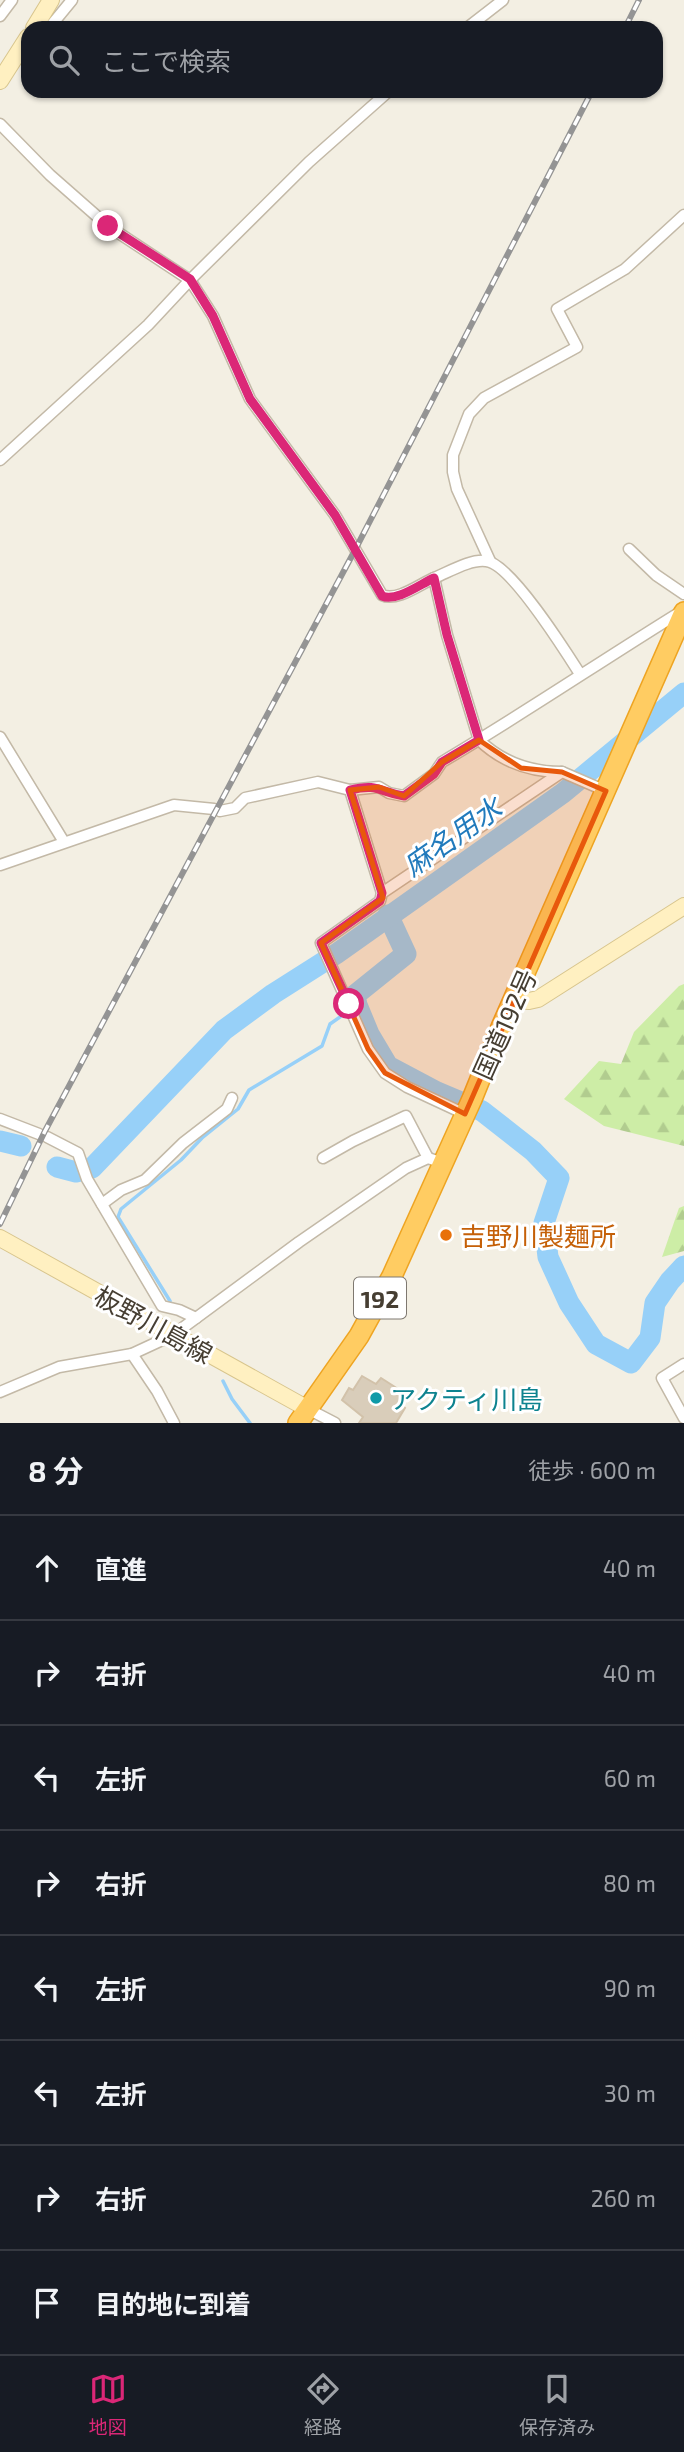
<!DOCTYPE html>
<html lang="ja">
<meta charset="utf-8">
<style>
:root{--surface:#171b24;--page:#20242c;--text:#f1f3f6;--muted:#9ea1a6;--line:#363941;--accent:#db2777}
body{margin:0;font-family:"Exo 2","Noto Sans JP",sans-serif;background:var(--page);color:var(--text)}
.stop{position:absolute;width:21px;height:21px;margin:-16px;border:5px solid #db2777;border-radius:50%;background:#fff}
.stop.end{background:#db2777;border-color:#fff;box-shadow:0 2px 7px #0008}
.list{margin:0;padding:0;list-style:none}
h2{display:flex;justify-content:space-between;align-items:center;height:91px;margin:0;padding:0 28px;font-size:30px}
h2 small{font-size:23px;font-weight:400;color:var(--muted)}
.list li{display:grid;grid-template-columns:46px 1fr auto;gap:21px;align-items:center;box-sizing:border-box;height:105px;padding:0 28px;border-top:2px solid var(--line)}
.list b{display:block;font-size:26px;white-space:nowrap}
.list em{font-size:23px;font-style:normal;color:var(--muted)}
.icon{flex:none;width:38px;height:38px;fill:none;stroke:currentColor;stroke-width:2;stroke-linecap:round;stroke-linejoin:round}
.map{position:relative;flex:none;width:684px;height:1423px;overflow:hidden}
.search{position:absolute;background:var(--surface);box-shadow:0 2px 5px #0004;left:21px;right:21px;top:21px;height:77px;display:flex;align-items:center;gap:18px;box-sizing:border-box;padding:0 24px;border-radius:21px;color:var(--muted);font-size:26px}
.sheet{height:931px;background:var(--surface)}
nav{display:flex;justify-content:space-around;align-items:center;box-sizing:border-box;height:98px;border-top:2px solid var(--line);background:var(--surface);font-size:19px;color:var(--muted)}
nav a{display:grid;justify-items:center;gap:4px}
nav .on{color:var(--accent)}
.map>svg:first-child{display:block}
.forest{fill:url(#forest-firs)}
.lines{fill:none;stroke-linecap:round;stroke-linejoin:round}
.stream{stroke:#97d0f8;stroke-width:3.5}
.river{stroke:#97d0f8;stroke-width:21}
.building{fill:#d9cdba;stroke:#d2c2aa;stroke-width:2}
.street-casing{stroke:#c3b9a7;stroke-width:13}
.secondary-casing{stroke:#d8c58d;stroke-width:18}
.highway-casing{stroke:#eea422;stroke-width:22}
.street{stroke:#fff;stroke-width:10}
.secondary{stroke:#fff0c1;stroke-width:16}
.highway{stroke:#ffcc62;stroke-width:19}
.rail-casing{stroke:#949494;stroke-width:6}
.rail{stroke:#fff;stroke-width:3.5;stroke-dasharray:10;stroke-linecap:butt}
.route{stroke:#db2777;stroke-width:9}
.marked{fill:#e8590c;fill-opacity:0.2;stroke:#e8590c;stroke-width:5;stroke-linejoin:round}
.food-dot{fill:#e8710a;stroke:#fff;stroke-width:2.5}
.culture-dot{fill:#0f9aa8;stroke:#fff;stroke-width:2.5}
.labels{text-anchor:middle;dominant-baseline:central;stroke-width:6;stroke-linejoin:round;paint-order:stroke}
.shield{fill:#fff;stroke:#7e7870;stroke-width:2}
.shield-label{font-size:24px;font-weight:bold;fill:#463e32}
.street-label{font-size:26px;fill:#463e32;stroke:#fff}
.food-label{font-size:26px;fill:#c56008;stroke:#fff;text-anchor:start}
.culture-label{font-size:26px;fill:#0d838f;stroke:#fff;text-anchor:start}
.water-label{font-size:28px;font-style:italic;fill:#217abc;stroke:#fff}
</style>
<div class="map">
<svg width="684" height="1423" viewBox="0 0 684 1423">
<defs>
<pattern id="forest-firs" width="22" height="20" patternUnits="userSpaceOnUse" patternTransform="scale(1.75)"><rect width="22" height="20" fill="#cdeda6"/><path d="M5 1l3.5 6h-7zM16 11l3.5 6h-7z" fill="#b1cc8f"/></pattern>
</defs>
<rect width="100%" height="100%" fill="#f3efe3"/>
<!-- forest -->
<g class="forest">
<path d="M684,984v162l-80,-20 -40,-27 35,-38 22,3 13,-32 45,-46z"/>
<path d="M684,1206v45l-22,6 17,-49z"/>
</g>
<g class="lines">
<!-- stream -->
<g class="stream">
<path d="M170,1301l-52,-84 3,-8 60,-49 21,-22 36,-29 11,-19 73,-44 8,-22 27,-19"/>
<path d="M223,1381l9,18 18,24"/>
</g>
<!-- river -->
<g class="river">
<path d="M388,915l18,39 -51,41 2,10 12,29 19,32 49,26 45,19 51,40 26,27 -15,45 4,34 21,46 27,41 35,19 19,-25 5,-35 15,-22 14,-15"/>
<path d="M0,1141l21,5"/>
<path d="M57,1167l19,5 16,-4 132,-138 49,-36 63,-40 227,-161 121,-100"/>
</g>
</g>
<!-- building -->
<path class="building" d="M362,1376l14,8 5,-6 28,18 -6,10 2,2 -9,15h-37l4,-6 -21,-17 7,-12 4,2z"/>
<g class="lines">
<!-- street casing -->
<g class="street-casing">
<g id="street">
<path d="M0,16l12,-16"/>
<path d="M49,28l23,-28"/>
<path d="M467,28l36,-28"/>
<path d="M0,124l50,51 58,51 82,54 119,-118 80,-71"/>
<path d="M0,460l148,-135 42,-45 23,36 37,83 85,116 47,80c15,7 38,-11 52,-17l13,57 32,105c24,23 51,32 83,32"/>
<path d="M629,549l27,26 28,19"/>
<path d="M490,561l-33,-72 -4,-17v-17l16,-41 15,-16 93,-51 -20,-38 68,-40 59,-54"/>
<path d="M434,578c15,-6 36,-19 52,-17 24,2 80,91 94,113"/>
<path d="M0,737l64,105"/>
<path d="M350,790l32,103"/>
<path d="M220,811l15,-3 10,-10 73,-16 32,8 29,-3 10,6 15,3 30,-22 8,-12c81,-48 159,-101 240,-151"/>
<path d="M0,865l174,-60 40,4"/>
<path d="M465,1114l-58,-27 -22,-14 -17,-24 -47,-106 59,-42 2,-8 180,-121 44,19"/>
<path d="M0,1119l39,15"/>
<path d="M47,1137l31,16 9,26 75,127 17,4 17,8"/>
<path d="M323,1158l30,-17 53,-25 22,42"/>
<path d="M102,1204l19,-14 24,-10 38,-37 44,-34 5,-11"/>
<path d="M132,1354l25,37 17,32"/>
<path d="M684,1364l-22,14 22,40"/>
<path d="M0,1392l59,-25 73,-13 41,-19 126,-93 107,-74 22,-10 15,5"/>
<path d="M308,1409l27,14"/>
</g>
</g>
<!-- secondary casing -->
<g class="secondary-casing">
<g id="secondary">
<path d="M34,28l17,-28"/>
<path d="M0,81l28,-44"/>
<path d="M514,1000l15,1 9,-2 146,-93"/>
<path d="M0,1238l308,171"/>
</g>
</g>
<!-- highway casing -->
<g class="highway-casing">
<path id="highway" d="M298,1423l61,-87 33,-60 80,-177 30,-74 182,-413"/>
</g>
<!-- street -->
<use href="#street" class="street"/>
<!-- secondary -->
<use href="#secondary" class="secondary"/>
<!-- highway -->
<use href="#highway" class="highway"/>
<!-- rail casing -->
<g class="rail-casing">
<g id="rail">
<path d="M625,28l14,-28"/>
<path d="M0,1224l45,-93 310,-581 237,-459"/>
</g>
</g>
<!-- rail -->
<use href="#rail" class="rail"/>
</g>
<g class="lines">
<!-- route -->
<path class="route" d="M108,226l82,53 23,37 37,83 85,116 47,81c15,6 38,-12 52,-18l13,57 32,105 -37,22 -8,12 -30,22c-25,-4 -25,-13 -54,-6l32,103 -2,8 -59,42 28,61"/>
</g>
<!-- marked area -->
<path class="marked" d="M479,740l42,28 41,4 44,19 -141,323 -80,-41 -17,-24 -47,-106 62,-45 -33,-108 29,-3 25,9 38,-34z"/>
<!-- markers -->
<circle class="food-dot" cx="446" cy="1235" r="7"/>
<circle class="culture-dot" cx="376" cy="1398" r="7"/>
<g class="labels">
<!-- shield labels -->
<rect class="shield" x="354" y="1277.5" width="52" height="41" rx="5"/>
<g class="shield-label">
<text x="380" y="1298">192</text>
</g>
<!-- street labels -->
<g class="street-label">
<text transform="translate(504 1024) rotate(-66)">国道192号</text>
<text transform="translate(154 1324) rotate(29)">板野川島線</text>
</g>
<!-- food labels -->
<g class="food-label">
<text x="460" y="1235">吉野川製麺所</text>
</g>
<!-- culture labels -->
<g class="culture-label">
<text x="390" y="1398">アクティ川島</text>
</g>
<!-- water labels -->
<g class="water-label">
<text transform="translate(452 836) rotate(-35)">麻名用水</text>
</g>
</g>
</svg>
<div class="stop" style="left:349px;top:1004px"></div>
<div class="stop end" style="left:108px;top:226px"></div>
<div class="search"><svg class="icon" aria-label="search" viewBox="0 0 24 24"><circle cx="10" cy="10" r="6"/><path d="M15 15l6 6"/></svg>ここで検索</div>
</div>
<section class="sheet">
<h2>8 分<small>徒歩 · 600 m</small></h2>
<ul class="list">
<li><svg class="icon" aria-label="ahead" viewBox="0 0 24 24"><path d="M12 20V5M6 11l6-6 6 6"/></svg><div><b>直進</b></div><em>40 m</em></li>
<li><svg class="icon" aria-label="right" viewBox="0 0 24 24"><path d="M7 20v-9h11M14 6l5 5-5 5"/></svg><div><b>右折</b></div><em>40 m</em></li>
<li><svg class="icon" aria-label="left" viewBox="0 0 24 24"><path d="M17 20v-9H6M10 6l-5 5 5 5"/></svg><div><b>左折</b></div><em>60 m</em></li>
<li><svg class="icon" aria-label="right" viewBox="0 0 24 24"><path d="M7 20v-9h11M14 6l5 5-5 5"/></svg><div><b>右折</b></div><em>80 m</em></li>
<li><svg class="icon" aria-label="left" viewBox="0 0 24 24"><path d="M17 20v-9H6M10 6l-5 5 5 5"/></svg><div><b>左折</b></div><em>90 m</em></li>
<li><svg class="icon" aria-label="left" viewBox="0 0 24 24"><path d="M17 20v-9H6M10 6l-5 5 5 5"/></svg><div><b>左折</b></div><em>30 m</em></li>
<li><svg class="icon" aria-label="right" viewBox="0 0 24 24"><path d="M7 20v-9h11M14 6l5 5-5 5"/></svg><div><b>右折</b></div><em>260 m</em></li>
<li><svg class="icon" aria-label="arrive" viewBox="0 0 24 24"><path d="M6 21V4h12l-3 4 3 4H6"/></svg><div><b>目的地に到着</b></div></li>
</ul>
</section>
<nav>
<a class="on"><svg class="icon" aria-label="map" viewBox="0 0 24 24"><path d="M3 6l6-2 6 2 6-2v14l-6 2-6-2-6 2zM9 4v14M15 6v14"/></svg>地図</a>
<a><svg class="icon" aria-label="directions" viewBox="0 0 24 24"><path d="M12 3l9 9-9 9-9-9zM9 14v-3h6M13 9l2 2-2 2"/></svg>経路</a>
<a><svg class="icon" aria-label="saved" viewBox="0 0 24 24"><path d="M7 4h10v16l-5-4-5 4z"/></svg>保存済み</a>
</nav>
